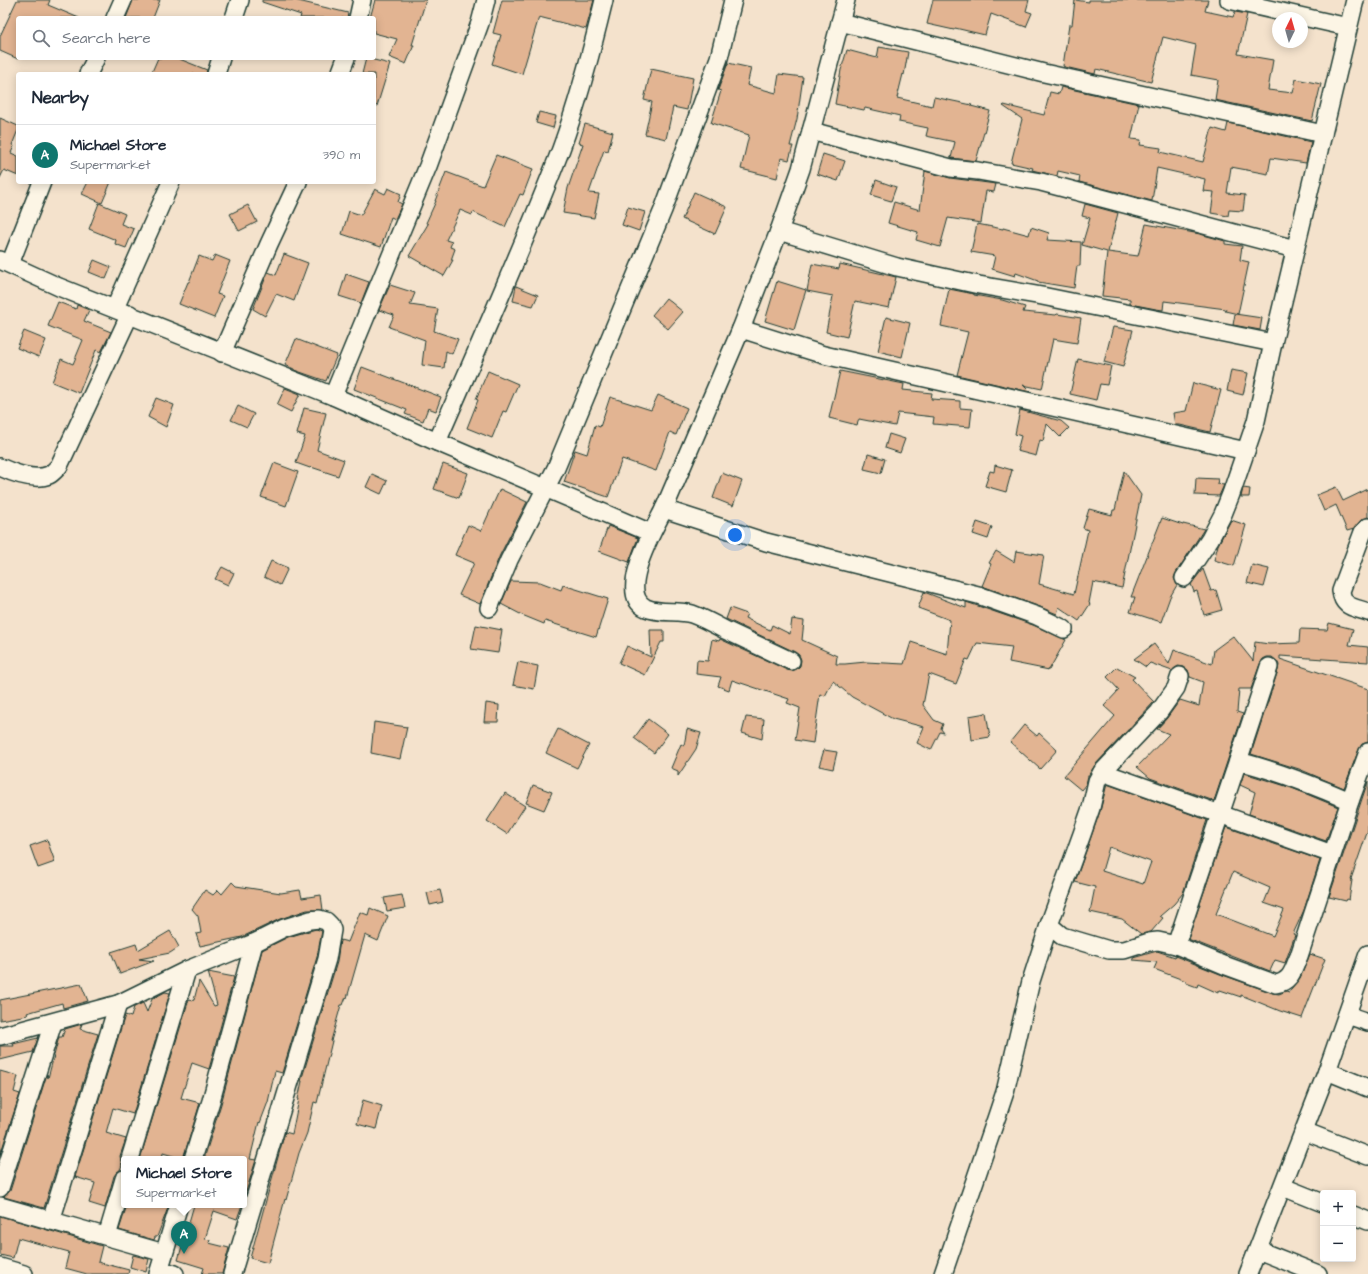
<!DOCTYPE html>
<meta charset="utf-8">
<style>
:root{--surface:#fff;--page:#f2f2f3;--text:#1f2937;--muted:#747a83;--line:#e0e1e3;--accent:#0f766e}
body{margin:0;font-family:"Architects Daughter",sans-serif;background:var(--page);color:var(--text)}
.controls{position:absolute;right:12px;bottom:12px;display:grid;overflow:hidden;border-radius:4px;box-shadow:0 2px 10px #0003}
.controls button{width:36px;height:36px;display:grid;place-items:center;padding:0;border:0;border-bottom:1px solid var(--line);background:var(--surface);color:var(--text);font:20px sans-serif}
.compass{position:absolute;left:1272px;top:12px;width:36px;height:36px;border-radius:50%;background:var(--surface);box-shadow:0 2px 10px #0003;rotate:5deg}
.you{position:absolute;left:735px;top:535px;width:14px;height:14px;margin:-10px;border:3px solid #fff;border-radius:50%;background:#1a73e8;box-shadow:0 0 0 6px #1a73e833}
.badge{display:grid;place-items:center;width:26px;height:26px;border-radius:50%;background:var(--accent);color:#fff;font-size:13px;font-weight:700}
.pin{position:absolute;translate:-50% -33px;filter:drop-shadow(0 1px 2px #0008)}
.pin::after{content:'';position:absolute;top:21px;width:14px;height:12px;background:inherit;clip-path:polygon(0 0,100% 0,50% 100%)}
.popup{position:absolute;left:121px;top:1156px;width:126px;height:52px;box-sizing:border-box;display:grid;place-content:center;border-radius:4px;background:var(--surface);filter:drop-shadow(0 1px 3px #0005);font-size:13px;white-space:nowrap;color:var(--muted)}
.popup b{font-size:15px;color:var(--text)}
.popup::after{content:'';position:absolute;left:50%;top:100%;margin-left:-8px;border:8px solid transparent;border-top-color:var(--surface)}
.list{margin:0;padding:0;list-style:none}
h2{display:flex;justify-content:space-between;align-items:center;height:52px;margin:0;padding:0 16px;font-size:17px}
h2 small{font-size:13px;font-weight:400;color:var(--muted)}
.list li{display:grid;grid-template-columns:26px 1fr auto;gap:12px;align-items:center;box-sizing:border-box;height:60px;padding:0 16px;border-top:1px solid var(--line)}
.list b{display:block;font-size:15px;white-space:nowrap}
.list p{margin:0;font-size:13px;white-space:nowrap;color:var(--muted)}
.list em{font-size:13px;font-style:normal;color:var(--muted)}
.icon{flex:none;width:22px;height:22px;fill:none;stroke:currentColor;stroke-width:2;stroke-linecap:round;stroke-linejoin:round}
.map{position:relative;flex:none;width:1368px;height:1274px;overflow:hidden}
.search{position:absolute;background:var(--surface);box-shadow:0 2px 10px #0003;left:16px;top:16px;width:360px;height:44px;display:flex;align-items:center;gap:10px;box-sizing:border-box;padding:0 14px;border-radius:4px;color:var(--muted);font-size:15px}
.panel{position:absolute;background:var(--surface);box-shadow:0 2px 10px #0003;left:16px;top:72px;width:360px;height:112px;border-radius:4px}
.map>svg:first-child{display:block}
.building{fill:#e2b492;stroke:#1f3d34;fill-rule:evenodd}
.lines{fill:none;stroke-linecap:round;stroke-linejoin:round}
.street-casing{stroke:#1f3d34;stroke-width:20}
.street{stroke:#fcf5e5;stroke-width:17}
</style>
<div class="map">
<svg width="1368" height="1274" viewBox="0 0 1368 1274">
<rect width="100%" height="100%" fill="#f4e2cc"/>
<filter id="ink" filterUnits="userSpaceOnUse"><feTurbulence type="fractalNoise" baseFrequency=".025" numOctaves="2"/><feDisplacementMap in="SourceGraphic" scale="8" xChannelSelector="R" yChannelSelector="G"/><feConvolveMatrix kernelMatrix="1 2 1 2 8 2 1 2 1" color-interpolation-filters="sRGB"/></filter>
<g filter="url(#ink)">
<!-- building -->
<g class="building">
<path d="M17,0h33l-2,5 31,13h-61v41l-18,-8v-15z"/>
<path d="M133,0h27l-7,18h-27z"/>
<path d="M262,0h32l54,13 -1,5h-47l1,-3 -39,-13z"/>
<path d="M375,0h51l-14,45h2l-8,19 -17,-7 8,-18 -23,-6v-15h-4z"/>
<path d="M502,0h92l-8,29 -47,-12 -17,57 -30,-10 9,-29 -8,-2z"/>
<path d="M933,0h96l-3,11 6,2 -6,14 -35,-13 -6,21 -30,-7 -1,2 -27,-6z"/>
<path d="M1075,0l14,2v-2h119l-3,11 28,6 2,-5 12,2 -9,40 35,6 -5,30 25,3 3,-14 25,5 -9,37 -97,-21 3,-20 -27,-5 5,-30 -33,-8 -12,45 -55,-13 -1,5 -30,-7 -2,-1 6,-41h3z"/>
<path d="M879,47l29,5 -4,23 -1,-1 -6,24 35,8 2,-9 38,8 -1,1 19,5 -14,50 -25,-3 4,-16 -29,-6 2,-8 -29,-6 1,-6 -35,-8 -1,2 -29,-6 6,-34 6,-20 30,8z"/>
<path d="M158,58h19l30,12 -1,4h-55z"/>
<path d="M366,58l24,6 -13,42 -3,-1v-31h-12z"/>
<path d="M728,63l23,5 -4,17 29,8 3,-19 24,3 -6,42 -7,27h3l-4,14 -8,-2 -4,20 -36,-9 8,-34 -38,-12 10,-32 -3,-1z"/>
<path d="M651,69l42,9 -6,32 -14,-3 -7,32 -21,-5 7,-32 -8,-2z"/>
<path d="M1061,87l78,17 -8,35 10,1 -1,5 21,3 -1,4 43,10 9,-34 14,4 2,-9 83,19 -5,21 -35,-5 -3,16 -37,-7 -4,26 18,2 -2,16 -14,-1 -1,6 -17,-3 3,-21 -11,-1 2,-12 -48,-11 -5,33 -73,-19 1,-6 -22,-5 -1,5 -25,-6 1,-2 -22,-5 11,-44 -19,-13 1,-1 40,10 6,-23 9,2z"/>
<path d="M539,112l17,4 -3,12 -17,-5z"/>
<path d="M0,118l18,8v4l-6,15 2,1 -3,7 7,3v20l-14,-6 -4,8z"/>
<path d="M585,124l28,8 -5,19 -4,-1 -15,43 10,1 -5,24 -31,-5 5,-25 15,-44 -4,-1z"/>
<path d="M823,154l22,7 -7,20 -21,-7z"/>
<path d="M496,155l37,14 -10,26 -3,-1 -15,33 -32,-15 -1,3 -12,-5 -14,30 6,2 -2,5 5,2 -4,11h2l-9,16 -35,-20 19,-32 -2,-1 10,-22h-1l11,-29 37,14z"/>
<path d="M925,171l25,7 46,6 -2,8 -8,-1 -5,32 -33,-5 -8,29 -24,-7 2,-8 -30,-9 6,-21 26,8z"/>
<path d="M876,180l20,7 -5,14 -20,-6z"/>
<path d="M88,182h23l-9,21 -20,-9z"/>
<path d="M388,188l13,6 -3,8 4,2 -7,15 -4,-2 -10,30 -39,-13 7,-23 12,4 14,-26 10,5z"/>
<path d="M694,192l33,15 -12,27 -33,-15z"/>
<path d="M99,203l26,11 -4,10 13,5 -8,19 -11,-4 1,-4 -27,-11z"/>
<path d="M1085,204l33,9 -10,39 30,4 8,-32 54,10 25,7v3l17,2 -2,14 9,2 -11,52 -13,-3 1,-2 -62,-8 -1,9 -7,-1 -26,-5v-5l-28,-3 5,-44 -25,-7 8,-27 -8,-2z"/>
<path d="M248,205l9,17 -18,9 -9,-17z"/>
<path d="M628,207l17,5 -6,19 -17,-6z"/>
<path d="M977,224l26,5v-1l26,7 2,-8 18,6 -2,7 34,2 -1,24h-3l-3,22 -36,-6v-1l-22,-8 -1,3 -23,-7 3,-13 -24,-4z"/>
<path d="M284,254l24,9 -14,38 -18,-7 -11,22 -12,-7 15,-37 8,3z"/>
<path d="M215,255l15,6 -13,33 6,2 -9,22 -35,-14 9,-22h1l10,-26 13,5z"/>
<path d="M94,260l17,7 -5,12 -17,-7z"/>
<path d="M812,264l27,5 1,-5 56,13 -7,31 -34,-7 -8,36 -21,-5 7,-36 -26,-5z"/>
<path d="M346,274l23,8 -8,21 -22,-7z"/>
<path d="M777,281l29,9 -12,40 -29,-9z"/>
<path d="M390,285l25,8 -5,12 28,4 -4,22 24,8 -6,15 -6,-3 -2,17 -22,-3 3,-25 -36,-13 5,-12 -15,-5z"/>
<path d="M516,286l22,9 -5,11 -20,-5z"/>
<path d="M949,289l25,5v1l28,5 23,7 -2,5 33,3 1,-1 24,4 -4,25 -24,-4 -11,50 -19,-4 7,7 -73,-17 11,-43 -27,-6z"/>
<path d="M666,298l17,14 -15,17 -16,-14z"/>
<path d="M58,302l18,7 1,-4 12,5 -5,11 27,11 -10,20 -5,-2 -17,43 -27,-11 9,-23 12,5 10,-24 -35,-14z"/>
<path d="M1235,314l27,4 -2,12 -27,-5z"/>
<path d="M886,317l24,6 -8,34 -24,-6z"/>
<path d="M1113,327l20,3 -10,37 -19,-5z"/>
<path d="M24,331l22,9 -7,17 -22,-9z"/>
<path d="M296,339l41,16 -11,26 -32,-11v-1l-9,-4z"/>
<path d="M1078,359l33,7 -4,19 -7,-1 -4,16 -26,-6z"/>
<path d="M362,367l79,30 -5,14 -8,-3 -5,13 -18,-7 2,-4 -53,-21z"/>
<path d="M1231,370l17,3 -5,22 -16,-4z"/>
<path d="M488,371l30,13 -12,28 -3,-1 -11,27 -25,-10 11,-28 -2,-1z"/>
<path d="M840,371l64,13 -1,6 29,3 -1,6 29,2v7l12,1 -2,18 -37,-3 1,-7 -36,-4 -3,13 -36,-7 -2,6 -28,-7z"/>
<path d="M1193,383l28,7 -11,42 -30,-7h-5l-2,-12 13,-2z"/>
<path d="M285,388l15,6 -9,18 -14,-7z"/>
<path d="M658,395l29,13 -11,27 -6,-3 -14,39 -34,-12 -14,38 -44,-15 11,-32 12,4 8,-29 5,2 10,-30 41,13z"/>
<path d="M156,398l18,7 -8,22 -18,-10z"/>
<path d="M238,406l16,8 -7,13 -16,-7z"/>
<path d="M304,408l22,5 -9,37 27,10 -6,16 -27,-9 -1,1 -14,-5 9,-27 -8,-2z"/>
<path d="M1020,410l41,11 8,7 -9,9 -13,-13 -4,17 -3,-1 -4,16 -19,-5 4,-15 -6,-2z"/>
<path d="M889,434l16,5 -5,14 -15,-5z"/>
<path d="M868,454l17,5 -4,14 -17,-4z"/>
<path d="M274,463l24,9 -12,34 -25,-9z"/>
<path d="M443,464l25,9 -9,25 -25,-9z"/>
<path d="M995,465l17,5 -6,22 -21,-6 5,-15 4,1z"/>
<path d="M1124,471l17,24 -19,93 -29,-6 -4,21 1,1 -11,17 -20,-14 -2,7 -17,-7 -58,-21 9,-22 -2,-1 7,-12 18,11 2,-11 28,4 -5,29 35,10 14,-64 -5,-2 6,-19 23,6 1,-5h2z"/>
<path d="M722,473l20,8 -9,25 -20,-8z"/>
<path d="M372,474l15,7 -6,13 -15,-7z"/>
<path d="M1196,478l22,1 -1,5 7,1 -5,11 -24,-1z"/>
<path d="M1336,487l7,14 25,-12v28l-7,3 -7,9 -7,2 -11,-26 -12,6 -7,-16z"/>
<path d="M1243,488l7,1 -1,8h-8z"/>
<path d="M500,489l27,13 -27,53 -20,49 -21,-9 15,-32 -19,-8 13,-30 13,6z"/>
<path d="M1162,518l21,7v-1l21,5 -28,44 -2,5 3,7 -7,12 -9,25 -31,-10 5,-15h-4z"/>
<path d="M1231,520l15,5 -12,41 -20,-6 4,-15z"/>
<path d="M977,522l15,5 -4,12 -15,-5z"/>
<path d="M608,526l30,12 -9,24 -30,-11z"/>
<path d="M271,561l17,7 -8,17 -16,-8z"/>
<path d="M1252,565l17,4 -5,18 -17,-4z"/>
<path d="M222,567l12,6 -6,12 -13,-6z"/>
<path d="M1203,569l8,22 5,-1 6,20 -18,5 -7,-24 -3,1 -3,-8z"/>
<path d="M511,581l29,1 21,8 2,-5 45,14 -12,38 -51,-16 -1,3 -22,-9 -21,-11z"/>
<path d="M924,592l42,16v-6l9,3 58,20 33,15 -17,30 -40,-8 3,-15 -35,-4 -8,17 -3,-1 -10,25 -27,-10 -6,31 11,15 9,4 -2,5 3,4 -4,-1 -9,18 -14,-7 7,-16 -31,-8 -41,-22 -19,-16 -8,15 -5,-2 -7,49 -18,-3 5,-32 -13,-5 2,-4 -57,-19 -3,10 -11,-4 3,-9 -25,-3 1,-14 11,1 4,-22 7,2 1,-2 67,31 5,1 5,-2 3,-3 1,-6 -2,-5 -4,-3 -69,-33 4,-11 17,6 -2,4 25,12 2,-5 18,9 2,-15 12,2 -2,19 35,16 -1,8h9l21,-2 38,2 7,-22 36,12 3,-34 -32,-12z"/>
<path d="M1329,623l24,6 -4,16 19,2v15l-88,-6v3l88,30v53l-6,2 -3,5 -15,39 -45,-19 -48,-15 27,-84 1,-5 -2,-4 -5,-4h-5l-4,2 -3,5 -9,25h-12l-2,23 6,2 -29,87 -64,-23 -13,-11 32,-33 -12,-5 10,-11 13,-18 19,6 4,-24 -13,-5 -2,-7 -4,-3 -6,-1 -6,5 -22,-8 -4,4 -12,-8 20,-15 15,20 5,-14 38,14 2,-14 19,-14 20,25 2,-19 14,2 30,-1 1,-14 27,1z"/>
<path d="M476,625l26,5 -4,23 -27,-4z"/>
<path d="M650,630h14v12h-3l-16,33 -26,-12 8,-17 24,11z"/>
<path d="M518,662l20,4 -4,23 -21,-4z"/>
<path d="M1117,667l18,10 -3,2 22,23 -59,63 -7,11 -2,8 -5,6 -17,-14 51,-60 -11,-10 15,-16 -12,-13z"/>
<path d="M486,703l13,2 -1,17h-14z"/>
<path d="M986,713l4,24 -18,3 -3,-24z"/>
<path d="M746,717l18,2 -2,20 -20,-6z"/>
<path d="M648,719l20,15 -14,19 -20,-15z"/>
<path d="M374,722l33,5 -7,32 -29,-6z"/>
<path d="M1024,725l13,11 2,-3 18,17 -17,19 -30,-27z"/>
<path d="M558,729l31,16 -12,23 -31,-15z"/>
<path d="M687,729l14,4 -5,16 -18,27v-5l-7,-3 10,-24 3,2z"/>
<path d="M824,750l13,2 -4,17 -14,-3z"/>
<path d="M1244,773l48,15 46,19 -12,34 -77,-27 6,-22 -15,-7z"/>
<path d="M1368,781v49l-17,49 1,1 -3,20 -2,-1 -1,2 -17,-4z"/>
<path d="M1107,784l100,36 -24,73 -9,11 -14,12 3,2 -12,14 -10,2 -19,-15 -32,-7 5,-25 -20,-5 25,-71zM1109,847l42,15 -8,22 -41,-13z"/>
<path d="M533,785l19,7 -8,18 -18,-7z"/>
<path d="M505,793l20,13 -18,28 -20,-13z"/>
<path d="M1226,827l94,33 -16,50 -11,24 2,1 -10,28 -10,-3 -5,11 -82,-32zM1233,872l37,16 -6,15 20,7 -11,26 -57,-22z"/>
<path d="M47,840l8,22 -17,6 -8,-22z"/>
<path d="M232,882l4,4 45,7 19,-3 2,8 19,-3 2,15h-16l-27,9 -38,18 -42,9 -4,-12 5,-1 -3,-17 -6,-7 13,-19 8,5 5,-5 4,4z"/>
<path d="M440,890l3,12 -13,3 -3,-12z"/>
<path d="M402,895l3,13 -18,3 -3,-13z"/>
<path d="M370,908l18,8 -10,25 -13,-6 -18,63 -1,-1 -3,8h-2l-10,36h1l-15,62 -3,-1 -7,31 -8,20 -13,47 -1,-1 -17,64 -18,-5 35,-126 7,2 7,-35h-1l4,-18h-1l36,-119 3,-22 8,2 12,-30 8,3z"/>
<path d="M316,929l6,2 -5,26 -35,116 -7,-2 -7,31 -8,21 -1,-1 -9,37 6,1 -11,35h-1v-36h-40l17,-55 41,-154 26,-13z"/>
<path d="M170,931l9,16 -9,6 -31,6 15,2 -34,13 -9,-22 25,-8 2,6z"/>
<path d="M1157,951l18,6v-1l45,18 53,19 6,1 7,-3 3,1 2,-3 9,-11 10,-24 15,5 -23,59 -22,-7 -39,-16v2l-21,-7 -2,3 -20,-9 -1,3 -11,-4v-2l-32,-12 3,-7 -24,-2v-2z"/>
<path d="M208,972l26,5 -25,92 -17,-6 -11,35 19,5 -17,56 -20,-6 -1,6h-22l49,-160 5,1 5,-19 15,25 3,-1z"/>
<path d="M81,984l7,17 -25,7 -1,-5 -35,10 1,2 -28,5v-20z"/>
<path d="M165,992l5,1 -37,121 -20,-6 -7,25 20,6 -6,17 2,9 -2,5 -3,2 -3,4 -9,32 -16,-5 6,-20 -20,-6 50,-162 6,2 3,-10 9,-4 4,9 5,-13z"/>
<path d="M82,1024l-2,5 18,5 -54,174 -40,-11 6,-6 37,-117 1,4 11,-41h3l3,-8z"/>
<path d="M38,1038l-5,14 -33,8v-14h14l-1,-2z"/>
<path d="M0,1071l18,5 -4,16 6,2 -20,61z"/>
<path d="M363,1100l19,6 -6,23 -19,-5z"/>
<path d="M127,1205h42l-12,32h-2l-1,3 -35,-10z"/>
<path d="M194,1205h48l-5,14 -23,-8 -9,28 5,1 -1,3 20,5 -7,26h-20l2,-6 -26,-8z"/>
<path d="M0,1216l102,30 -4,16 31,8 -1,4h-41l-22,-6 4,-16 -51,-14 -5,20 -13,-3z"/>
<path d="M133,1255l16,4 -3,13 -16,-5z"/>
</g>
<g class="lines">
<!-- street casing -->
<g class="street-casing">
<g id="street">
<path d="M1229,0l119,27"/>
<path d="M115,18l8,-18"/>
<path d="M234,18l6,-18"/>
<path d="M358,18l4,-18"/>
<path d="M840,22l204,51 279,61"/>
<path d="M88,74l8,-16"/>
<path d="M216,74l5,-16"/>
<path d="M340,74l6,-16"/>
<path d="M811,131l140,37 27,3 63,11 254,67"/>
<path d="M779,231l118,36 82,18 63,11 231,47 -17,78 -25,73 -8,20 -13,25 -26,39"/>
<path d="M0,260l59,27 274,109 104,46 214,91"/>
<path d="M10,264l32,-82"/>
<path d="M115,308l56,-126"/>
<path d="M741,329l38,-98 22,-62 45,-169"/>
<path d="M1273,343l82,-343"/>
<path d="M222,353l47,-109 29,-62"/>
<path d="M333,396l95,-230 52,-143 6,-23"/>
<path d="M437,442c42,-97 86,-194 124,-293 18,-49 31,-99 43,-149"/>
<path d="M0,467c13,6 35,14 49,8 4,-2 7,-6 10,-9l71,-152"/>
<path d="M664,509l102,33 212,53 59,21 27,13"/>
<path d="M1368,527l-5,5 -22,59c2,17 13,16 27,21"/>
<path d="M489,608l20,-48 47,-92 107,-258 56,-152 14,-58"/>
<path d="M791,661c-22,-10 -44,-21 -66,-31 -11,-6 -22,-12 -33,-16 -15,-4 -32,0 -46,-6 -30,-14 8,-79 18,-99l77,-180 83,26 422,96"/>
<path d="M1102,772l230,82"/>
<path d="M1350,801l18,-49"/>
<path d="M1049,925l13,11 47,14h15l25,-8 9,-1 18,4 48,20 52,19c16,-3 17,-15 23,-28l51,-155c-37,-16 -72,-30 -112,-40l31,-94"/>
<path d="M1176,945l62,-184"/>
<path d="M1347,1015l21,7"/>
<path d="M0,1036l118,-32 69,-34 67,-27 30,-15 26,-8 9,-1 7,2 4,4 2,5 -5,29 -95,315"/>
<path d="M1327,1071l41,17"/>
<path d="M1304,1131l64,25"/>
<path d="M130,1159l57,-189"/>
<path d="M193,1159l18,-58 43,-158"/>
<path d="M1283,1187l40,16"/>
<path d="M0,1188l53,-165"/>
<path d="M0,1206l164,47"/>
<path d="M1353,1215l15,6"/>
<path d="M51,1221l67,-217"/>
<path d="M107,1236l17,-57"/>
<path d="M1258,1250l60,24"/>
<path d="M0,1267l24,7"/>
<path d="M160,1270l15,4"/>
<path d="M158,1274l21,-69"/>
<path d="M943,1274l54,-158 8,-24 26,-111 18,-56 33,-91 9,-26 6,-27 5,-9 57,-60 17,-24 4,-12"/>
<path d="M1248,1274l79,-203 41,-117"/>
</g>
</g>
<!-- street -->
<use href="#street" class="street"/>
</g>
</g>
</svg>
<div class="controls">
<button>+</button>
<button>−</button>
</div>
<svg class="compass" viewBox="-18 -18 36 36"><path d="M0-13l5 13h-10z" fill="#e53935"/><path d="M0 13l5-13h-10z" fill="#747a83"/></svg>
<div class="you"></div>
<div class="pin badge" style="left:184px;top:1254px">A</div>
<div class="popup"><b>Michael Store</b>Supermarket</div>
<div class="search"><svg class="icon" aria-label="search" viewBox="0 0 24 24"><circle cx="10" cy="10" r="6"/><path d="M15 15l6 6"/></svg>Search here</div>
<section class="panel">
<h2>Nearby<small></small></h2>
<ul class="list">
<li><span class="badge">A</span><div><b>Michael Store</b><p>Supermarket</p></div><em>390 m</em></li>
</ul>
</section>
</div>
